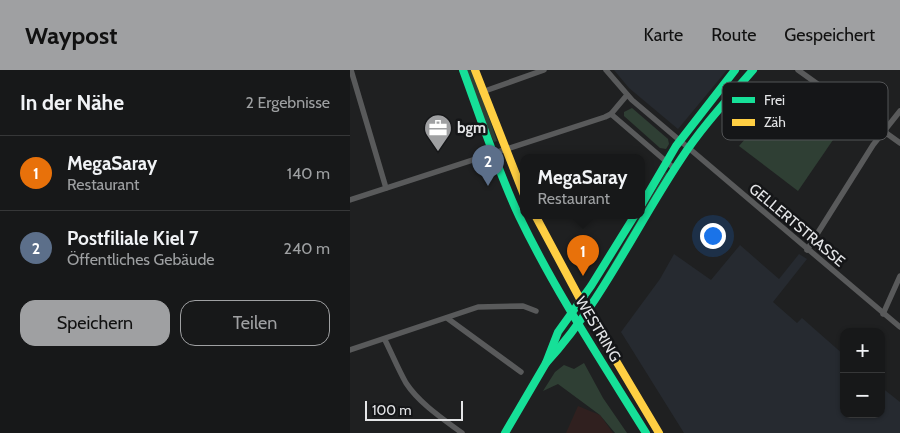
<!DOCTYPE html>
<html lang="de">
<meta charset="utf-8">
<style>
:root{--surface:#171819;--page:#242526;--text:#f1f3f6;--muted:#9ea0a2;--line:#363738;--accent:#9fa0a2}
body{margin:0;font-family:Cabin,sans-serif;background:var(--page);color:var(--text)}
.controls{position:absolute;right:15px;bottom:15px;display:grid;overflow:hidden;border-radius:10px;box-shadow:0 1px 4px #0004}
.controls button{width:45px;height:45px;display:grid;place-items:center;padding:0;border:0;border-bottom:1px solid var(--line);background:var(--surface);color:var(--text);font:25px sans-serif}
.scale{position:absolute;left:15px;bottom:12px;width:98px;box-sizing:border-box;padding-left:5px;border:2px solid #e4e5e7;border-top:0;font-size:14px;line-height:18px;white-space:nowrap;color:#e4e5e7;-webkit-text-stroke:4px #151618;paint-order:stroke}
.you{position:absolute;left:362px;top:165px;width:18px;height:18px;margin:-12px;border:4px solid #fff;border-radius:50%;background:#1a73e8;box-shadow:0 0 0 8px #1a73e833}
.badge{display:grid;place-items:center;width:32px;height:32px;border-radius:50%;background:var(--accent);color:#fff;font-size:16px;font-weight:700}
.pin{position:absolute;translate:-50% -41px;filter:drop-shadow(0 1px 2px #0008)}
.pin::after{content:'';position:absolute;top:26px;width:18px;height:15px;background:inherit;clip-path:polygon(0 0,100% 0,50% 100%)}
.popup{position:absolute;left:170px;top:84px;width:125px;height:65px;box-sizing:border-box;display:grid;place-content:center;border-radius:10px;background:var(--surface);filter:drop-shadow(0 1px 4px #0005);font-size:16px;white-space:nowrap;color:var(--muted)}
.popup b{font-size:19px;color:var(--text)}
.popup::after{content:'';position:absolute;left:50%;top:100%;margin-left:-10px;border:10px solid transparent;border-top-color:var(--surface)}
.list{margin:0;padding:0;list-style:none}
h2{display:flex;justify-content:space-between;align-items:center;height:65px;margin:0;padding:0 20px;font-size:21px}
h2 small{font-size:16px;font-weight:400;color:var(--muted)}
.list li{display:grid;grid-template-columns:32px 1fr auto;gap:15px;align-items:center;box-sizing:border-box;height:75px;padding:0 20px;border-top:1px solid var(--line)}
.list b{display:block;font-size:19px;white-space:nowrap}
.list p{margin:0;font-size:16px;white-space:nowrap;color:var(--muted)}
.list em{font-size:16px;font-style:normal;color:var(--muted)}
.actions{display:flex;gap:10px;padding:15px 20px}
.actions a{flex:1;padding:11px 0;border:1px solid var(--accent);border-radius:15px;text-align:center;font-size:18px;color:var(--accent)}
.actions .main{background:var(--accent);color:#111}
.map{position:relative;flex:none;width:550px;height:363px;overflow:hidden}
header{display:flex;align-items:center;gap:30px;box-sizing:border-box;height:70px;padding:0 25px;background:var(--accent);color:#111}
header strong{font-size:24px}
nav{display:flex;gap:28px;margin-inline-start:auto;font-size:18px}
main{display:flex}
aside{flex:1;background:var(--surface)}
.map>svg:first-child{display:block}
.commercial{fill:#30201f}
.built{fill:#262a30}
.green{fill:#2f3f34}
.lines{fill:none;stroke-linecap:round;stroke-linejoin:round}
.street{stroke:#595a5b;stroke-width:5.5}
.fast{stroke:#16e098;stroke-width:8}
.slow{stroke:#ffcf43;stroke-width:8}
.labels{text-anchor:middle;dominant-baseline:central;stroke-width:5;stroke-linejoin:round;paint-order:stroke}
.poi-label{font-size:15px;font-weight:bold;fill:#e4e5e7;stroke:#151618;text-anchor:start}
.street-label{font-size:15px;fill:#e4e5e7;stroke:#151618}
.key{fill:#151618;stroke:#535456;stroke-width:1}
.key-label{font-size:14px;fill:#e4e5e7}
</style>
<header>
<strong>Waypost</strong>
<nav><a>Karte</a><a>Route</a><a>Gespeichert</a></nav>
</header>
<main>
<aside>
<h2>In der Nähe<small>2 Ergebnisse</small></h2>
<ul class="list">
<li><span class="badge" style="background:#e8710a">1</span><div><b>MegaSaray</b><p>Restaurant</p></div><em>140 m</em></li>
<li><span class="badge" style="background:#5c6f8a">2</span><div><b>Postfiliale Kiel 7</b><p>Öffentliches Gebäude</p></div><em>240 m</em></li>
</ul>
<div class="actions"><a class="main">Speichern</a><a>Teilen</a></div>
</aside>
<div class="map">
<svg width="550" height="363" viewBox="0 0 550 363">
<rect width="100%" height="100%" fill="#1f2021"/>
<!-- commercial -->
<path class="commercial" d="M228,336l22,9 13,18h-47z"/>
<!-- built -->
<g class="built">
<path d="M264,0h113l-49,59 -49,-41z"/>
<path d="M390,175l39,34 20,-25 8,5 -34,43 24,21 5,-5 42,37v59h37v-27l19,15v31h-216l-63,-101 39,-53 14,-25 37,26z"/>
</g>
<!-- green -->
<g class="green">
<path d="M116,0h7l24,71 -3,1 -18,-40z"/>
<path d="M430,29l55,38 -37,54 -59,-45z"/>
<path d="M282,38l36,31 1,5 -3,5 -6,-1 -36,-32v-4z"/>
<path d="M316,102l3,2 -4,4 -67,113 -1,-2z"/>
<path d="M234,293l19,35 24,35h-12l-15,-18 -42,-31 -15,7 12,-19 9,-7 10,4z"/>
</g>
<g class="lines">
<!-- street -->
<g class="street">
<path d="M1,0l35,118"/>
<path d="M256,0l26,30 268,227"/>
<path d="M448,0l102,73"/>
<path d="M132,22l62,-22"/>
<path d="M261,44l64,55"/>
<path d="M0,130l255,-83 6,-3 16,-19"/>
<path d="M457,180l66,-105 27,-34"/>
<path d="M533,244l17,-38"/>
<path d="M97,248l74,54"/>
<path d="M35,270c7,14 13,29 21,43 13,20 37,36 56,50"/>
<path d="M0,280l128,-43 45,-1 13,5"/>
</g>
<!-- fast -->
<g class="fast">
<path d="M113,0c18,49 34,99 56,146 36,75 83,146 127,217"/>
<path d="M292,134l34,-58 59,-76"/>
<path d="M196,293c56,-61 89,-135 135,-204 21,-32 47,-60 72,-89"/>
<path d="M155,363l41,-70 12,-31 33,-46 44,-71"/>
</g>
<!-- slow -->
<g class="slow">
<path d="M125,0l49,125"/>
<path d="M185,145l52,97 72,121"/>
</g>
</g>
<!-- icons -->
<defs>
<g id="office-pin" transform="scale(1.4375)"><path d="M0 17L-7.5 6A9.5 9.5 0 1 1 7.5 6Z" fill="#9fa0a2" stroke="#151618"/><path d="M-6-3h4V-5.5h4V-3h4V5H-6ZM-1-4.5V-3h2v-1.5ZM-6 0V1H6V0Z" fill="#fff"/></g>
</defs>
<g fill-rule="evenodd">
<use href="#office-pin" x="88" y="58"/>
</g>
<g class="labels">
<!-- poi labels -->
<g class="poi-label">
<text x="107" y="58">bgm</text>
</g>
<!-- street labels -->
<g class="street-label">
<text transform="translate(447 155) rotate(40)">GELLERTSTRASSE</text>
<text transform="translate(248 259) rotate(59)">WESTRING</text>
</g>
</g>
<!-- legend -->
<rect x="372" y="12" width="166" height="58" rx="8" class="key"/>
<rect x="382" y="27" width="23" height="6" fill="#16e098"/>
<rect x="382" y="49" width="23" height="7" fill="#ffcf43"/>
<g class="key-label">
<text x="414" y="35">Frei</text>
<text x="414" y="57">Zäh</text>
</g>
</svg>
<div class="controls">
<button>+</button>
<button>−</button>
</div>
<div class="scale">100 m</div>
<div class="you"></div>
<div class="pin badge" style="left:233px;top:206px;background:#e8710a">1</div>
<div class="popup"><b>MegaSaray</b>Restaurant</div>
<div class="pin badge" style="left:138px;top:116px;background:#5c6f8a">2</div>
</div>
</main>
